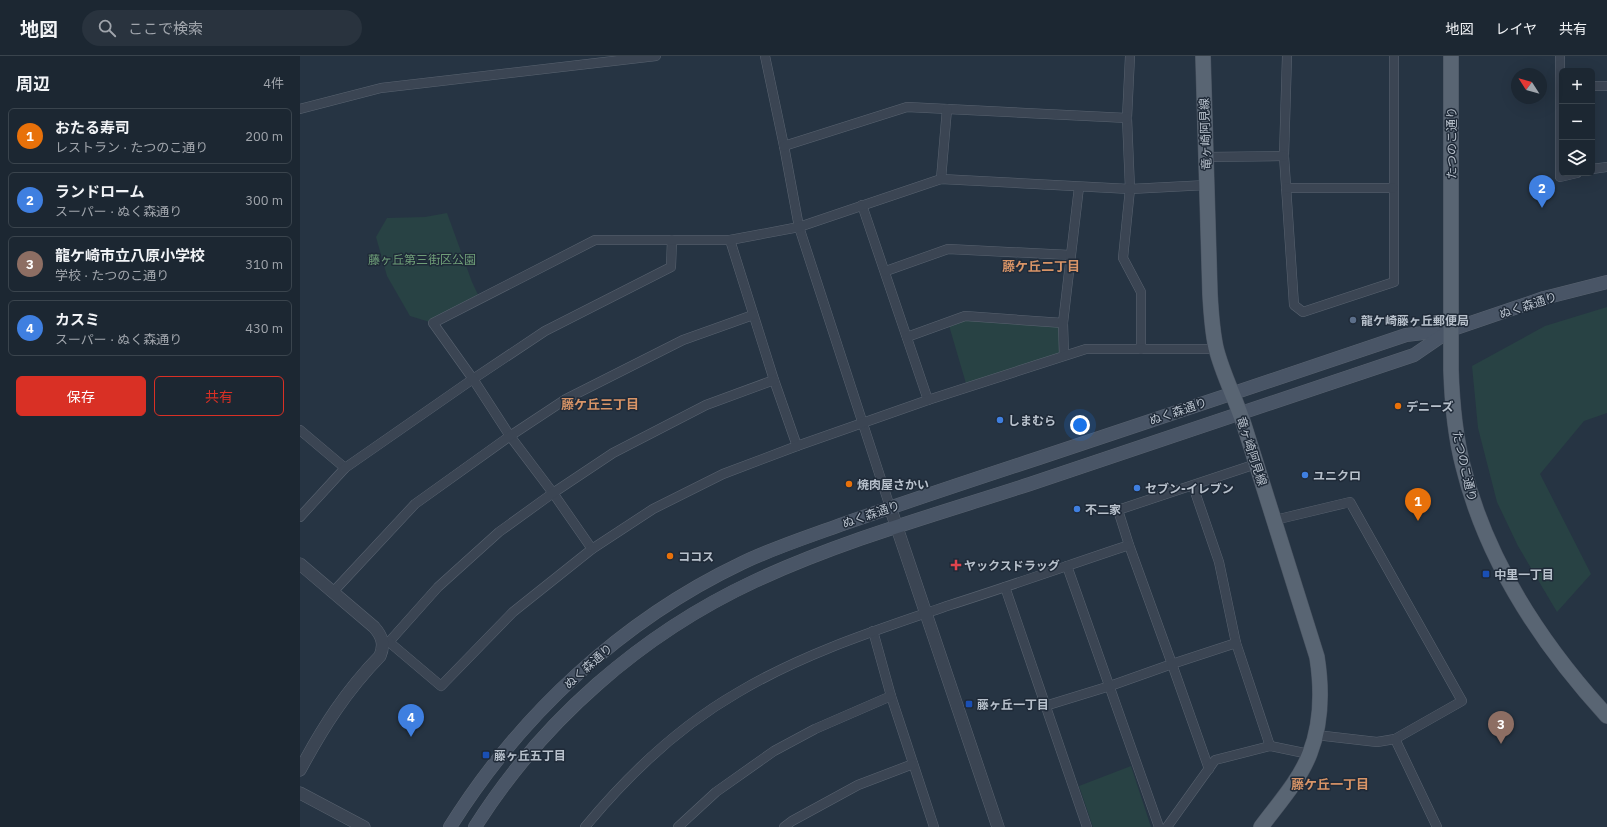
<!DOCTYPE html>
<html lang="ja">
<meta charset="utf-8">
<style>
:root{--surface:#1c2732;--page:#29333e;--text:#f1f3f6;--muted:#a0a5ac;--line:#3a444d;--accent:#d93025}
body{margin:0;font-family:"IBM Plex Sans","Noto Sans JP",sans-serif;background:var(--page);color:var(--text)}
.controls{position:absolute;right:12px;top:12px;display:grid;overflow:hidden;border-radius:6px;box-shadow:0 4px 16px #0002}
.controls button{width:36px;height:36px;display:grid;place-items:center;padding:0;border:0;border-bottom:1px solid var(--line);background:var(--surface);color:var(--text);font:20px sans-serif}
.compass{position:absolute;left:1211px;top:12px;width:36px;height:36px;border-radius:50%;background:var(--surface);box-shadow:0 4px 16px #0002;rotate:306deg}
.you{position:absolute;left:780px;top:369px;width:14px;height:14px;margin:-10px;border:3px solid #fff;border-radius:50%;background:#1a73e8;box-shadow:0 0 0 6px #1a73e833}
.badge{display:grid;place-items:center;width:26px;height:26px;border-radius:50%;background:var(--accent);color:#fff;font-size:13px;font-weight:700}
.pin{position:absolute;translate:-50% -33px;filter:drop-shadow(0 1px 2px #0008)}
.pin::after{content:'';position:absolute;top:21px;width:14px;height:12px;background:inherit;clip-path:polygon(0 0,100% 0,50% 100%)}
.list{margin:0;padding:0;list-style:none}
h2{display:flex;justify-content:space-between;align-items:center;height:52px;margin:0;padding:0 16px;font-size:17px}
h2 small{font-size:13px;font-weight:400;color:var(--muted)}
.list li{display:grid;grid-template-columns:26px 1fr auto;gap:12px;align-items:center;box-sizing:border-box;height:56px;margin:0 8px 8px;padding:0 8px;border:1px solid var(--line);border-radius:6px}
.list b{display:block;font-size:15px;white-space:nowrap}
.list p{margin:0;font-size:13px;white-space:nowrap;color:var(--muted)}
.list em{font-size:13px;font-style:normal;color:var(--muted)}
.actions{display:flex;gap:8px;padding:12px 16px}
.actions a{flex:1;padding:9px 0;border:1px solid var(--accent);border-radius:6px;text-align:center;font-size:14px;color:var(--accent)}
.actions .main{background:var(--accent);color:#fff}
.icon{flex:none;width:22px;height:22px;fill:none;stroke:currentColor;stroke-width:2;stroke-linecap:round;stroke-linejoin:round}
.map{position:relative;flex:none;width:1307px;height:771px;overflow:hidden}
header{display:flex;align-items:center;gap:24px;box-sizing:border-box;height:56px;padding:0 20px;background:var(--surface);border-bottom:1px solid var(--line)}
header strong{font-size:19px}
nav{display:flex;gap:22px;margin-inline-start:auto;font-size:14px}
.search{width:280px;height:36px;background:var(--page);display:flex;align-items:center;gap:10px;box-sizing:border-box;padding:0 14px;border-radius:22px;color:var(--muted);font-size:15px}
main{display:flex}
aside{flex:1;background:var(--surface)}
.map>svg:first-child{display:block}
.green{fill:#284244}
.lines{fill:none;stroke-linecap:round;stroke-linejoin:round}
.minor-casing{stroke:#596370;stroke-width:10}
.tertiary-casing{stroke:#596370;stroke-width:13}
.secondary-casing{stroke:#596370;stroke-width:14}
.primary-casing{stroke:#47515f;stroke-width:16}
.minor{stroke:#3b4553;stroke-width:9}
.tertiary{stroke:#3b4553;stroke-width:12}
.secondary{stroke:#495566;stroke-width:13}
.primary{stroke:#596573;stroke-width:15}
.service-dot{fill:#5c6f8a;stroke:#1f2a38;stroke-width:1.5}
.food-dot{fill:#e8710a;stroke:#1f2a38;stroke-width:1.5}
.shop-dot{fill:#3f7fe0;stroke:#1f2a38;stroke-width:1.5}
.health-dot{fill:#e0444e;stroke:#1f2a38;stroke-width:1.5}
.transit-dot{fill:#1a4fb4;stroke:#1f2a38;stroke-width:1.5}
.labels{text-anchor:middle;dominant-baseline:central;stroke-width:3;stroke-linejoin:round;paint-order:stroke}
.street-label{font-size:12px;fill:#b8c1cc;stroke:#1f2a38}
.park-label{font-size:12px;fill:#6f9e78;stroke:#1f2a38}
.poi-label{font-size:12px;font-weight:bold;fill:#b8c1cc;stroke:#1f2a38;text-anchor:start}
.neighbourhood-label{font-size:13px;font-weight:bold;fill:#d89467;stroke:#1f2a38}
</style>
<header>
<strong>地図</strong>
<div class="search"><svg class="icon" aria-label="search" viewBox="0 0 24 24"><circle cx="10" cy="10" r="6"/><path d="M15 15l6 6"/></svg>ここで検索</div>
<nav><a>地図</a><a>レイヤ</a><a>共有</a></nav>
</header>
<main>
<aside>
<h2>周辺<small>4件</small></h2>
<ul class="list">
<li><span class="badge" style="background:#e8710a">1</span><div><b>おたる寿司</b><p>レストラン · たつのこ通り</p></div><em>200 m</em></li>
<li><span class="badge" style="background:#3f7fe0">2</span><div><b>ランドローム</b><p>スーパー · ぬく森通り</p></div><em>300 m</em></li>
<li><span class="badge" style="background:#8d6e63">3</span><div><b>龍ケ崎市立八原小学校</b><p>学校 · たつのこ通り</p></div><em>310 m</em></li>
<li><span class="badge" style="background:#3f7fe0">4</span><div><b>カスミ</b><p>スーパー · ぬく森通り</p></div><em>430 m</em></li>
</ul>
<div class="actions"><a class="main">保存</a><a>共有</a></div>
</aside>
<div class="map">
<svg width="1307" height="771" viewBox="0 0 1307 771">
<rect width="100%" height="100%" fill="#263443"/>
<!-- green -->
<g class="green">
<path d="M147,157l25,69 8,17 -47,24 -23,-7 -23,-40 -11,-39 11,-19 38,-1z"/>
<path d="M1307,251v106l-23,8 -44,53 51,100 -34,38 -39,-66 -21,-44 -19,-74 -6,-62 73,-40z"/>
<path d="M665,260l98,7 1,32 -97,32 -19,-65z"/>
<path d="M831,710l20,61h-58l-14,-41z"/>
</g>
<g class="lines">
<!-- minor casing -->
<g class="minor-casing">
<g id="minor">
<path d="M465,0l19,90 15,81 91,280"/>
<path d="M830,0l-3,62 3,71 -7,69 18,34v57"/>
<path d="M987,0l-3,100 10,149 9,7 91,-30v-226"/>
<path d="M1260,0v121l17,-4"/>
<path d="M1292,30h15"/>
<path d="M0,53l81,-21 275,-32"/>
<path d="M484,90l123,-39 220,11"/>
<path d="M906,101l78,-1"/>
<path d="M1292,113l15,-2"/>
<path d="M641,123l6,-70"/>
<path d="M986,132h107"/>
<path d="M562,149l66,195"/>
<path d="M430,184l44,140 23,66"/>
<path d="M586,215l62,-22 122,6"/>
<path d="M607,281l58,-21 98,7"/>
<path d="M764,299l-1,-32 16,-136"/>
<path d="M0,374l45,38"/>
<path d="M893,430l26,76 17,81"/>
<path d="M0,461l45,-49 128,-89 72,-48 126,-64 1,-27"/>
<path d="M975,464l75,-18 112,199 -67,38 -18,3 -61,-7"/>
<path d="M292,493l-39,-56 -43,-57 -37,-57 -40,-56 162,-83h135l69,-13 142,-48 189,10 77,-4"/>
<path d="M767,510l92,261"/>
<path d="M705,531l82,240"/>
<path d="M33,536l82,-88 95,-68 56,-37 117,-59 70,-25"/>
<path d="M573,575l18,65 43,131"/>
<path d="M84,586h5l49,-55 61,-55 54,-39 60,-40 93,-48 68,-25"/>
<path d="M89,586l52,44 72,-74 79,-63 61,-40 70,-35 74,-28 131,-46 158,-51h130"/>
<path d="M745,650l65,-20 62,-22 -43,-119 -11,-35 138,-46"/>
<path d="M1095,683l42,88"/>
<path d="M909,713l-37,-105 64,-21 34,103"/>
<path d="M285,771c43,-52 93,-100 152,-134 67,-40 140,-63 213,-88 60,-19 119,-40 179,-60"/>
<path d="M378,771l38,-35 58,-41 41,-22 76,-33"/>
<path d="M484,771l8,-6 66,-36 55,-21"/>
<path d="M867,771l48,-67 55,-14 39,8"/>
</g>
</g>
<!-- tertiary casing -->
<g class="tertiary-casing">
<g id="tertiary">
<path d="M590,451l108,320"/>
<path d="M0,508l74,63c8,9 11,17 6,29 -34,35 -57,71 -80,114"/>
<path d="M0,737l64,34"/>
</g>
</g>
<!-- secondary casing -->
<g class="secondary-casing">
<g id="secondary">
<path d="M150,771c70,-112 172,-207 292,-264 31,-15 65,-26 98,-38 66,-23 132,-45 199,-67 122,-40 245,-82 367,-123l44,-5 94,-32 63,-16"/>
<path d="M175,771c67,-106 166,-193 280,-246 88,-41 183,-67 275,-97 128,-42 256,-85 384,-129l35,-24"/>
</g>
</g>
<!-- primary casing -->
<g class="primary-casing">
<g id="primary">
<path d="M903,0l7,238c1,18 2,36 6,54 7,28 21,53 29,80 24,76 48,153 72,229 5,32 5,65 -7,96 -10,27 -32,51 -49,74"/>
<path d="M1151,0v314c1,32 4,65 12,96 23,94 80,180 144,250"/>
</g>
</g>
<!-- minor -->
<use href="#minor" class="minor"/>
<!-- tertiary -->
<use href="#tertiary" class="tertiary"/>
<!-- secondary -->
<use href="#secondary" class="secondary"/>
<!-- primary -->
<use href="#primary" class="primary"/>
</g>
<!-- markers -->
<circle class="service-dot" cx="1053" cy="264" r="4"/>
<g class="food-dot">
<circle cx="1098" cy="350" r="4"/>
<circle cx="549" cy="428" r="4"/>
<circle cx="370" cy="500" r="4"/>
</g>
<g class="shop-dot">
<circle cx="700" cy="364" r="4"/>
<circle cx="1005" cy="419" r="4"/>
<circle cx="837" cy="432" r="4"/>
<circle cx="777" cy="453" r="4"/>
</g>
<path class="health-dot" d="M654 503h4v4h4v4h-4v4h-4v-4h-4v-4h4z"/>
<g class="transit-dot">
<rect x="1182" y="514" width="8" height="8" rx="2"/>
<rect x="665" y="644" width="8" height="8" rx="2"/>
<rect x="182" y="695" width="8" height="8" rx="2"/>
</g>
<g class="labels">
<!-- street labels -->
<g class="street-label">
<text transform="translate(905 78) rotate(-92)">竜ヶ崎阿見線</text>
<text transform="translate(1151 87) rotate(-90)">たつのこ通り</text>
<text transform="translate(1228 249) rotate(-18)">ぬく森通り</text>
<text transform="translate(878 355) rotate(-19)">ぬく森通り</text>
<text transform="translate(952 395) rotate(72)">竜ヶ崎阿見線</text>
<text transform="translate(1165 410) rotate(77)">たつのこ通り</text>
<text transform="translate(571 458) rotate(-19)">ぬく森通り</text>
<text transform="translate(288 610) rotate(-42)">ぬく森通り</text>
</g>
<!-- park labels -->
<g class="park-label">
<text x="122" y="203">藤ヶ丘第三街区公園</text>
</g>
<!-- poi labels -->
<g class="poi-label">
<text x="1061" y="264">龍ケ崎藤ヶ丘郵便局</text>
<text x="1106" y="350">デニーズ</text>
<text x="708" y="364">しまむら</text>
<text x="1013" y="419">ユニクロ</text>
<text x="557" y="428">焼肉屋さかい</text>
<text x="845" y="432">セブン-イレブン</text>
<text x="785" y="453">不二家</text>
<text x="378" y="500">ココス</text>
<text x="664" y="509">ヤックスドラッグ</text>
<text x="1194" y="518">中里一丁目</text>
<text x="677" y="648">藤ヶ丘一丁目</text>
<text x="194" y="699">藤ヶ丘五丁目</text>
</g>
<!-- neighbourhood labels -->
<g class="neighbourhood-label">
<text x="741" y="210">藤ケ丘二丁目</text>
<text x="300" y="348">藤ケ丘三丁目</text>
<text x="1030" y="728">藤ケ丘一丁目</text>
</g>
</g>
</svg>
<div class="controls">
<button>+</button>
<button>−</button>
<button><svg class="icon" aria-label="layers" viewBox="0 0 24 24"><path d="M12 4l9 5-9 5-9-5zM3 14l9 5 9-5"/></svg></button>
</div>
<svg class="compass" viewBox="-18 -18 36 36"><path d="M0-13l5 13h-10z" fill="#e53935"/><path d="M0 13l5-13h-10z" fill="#a0a5ac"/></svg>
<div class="you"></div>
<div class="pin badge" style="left:1118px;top:465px;background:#e8710a">1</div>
<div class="pin badge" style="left:1242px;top:152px;background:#3f7fe0">2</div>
<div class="pin badge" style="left:1201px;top:688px;background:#8d6e63">3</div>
<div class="pin badge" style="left:111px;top:681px;background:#3f7fe0">4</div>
</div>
</main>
